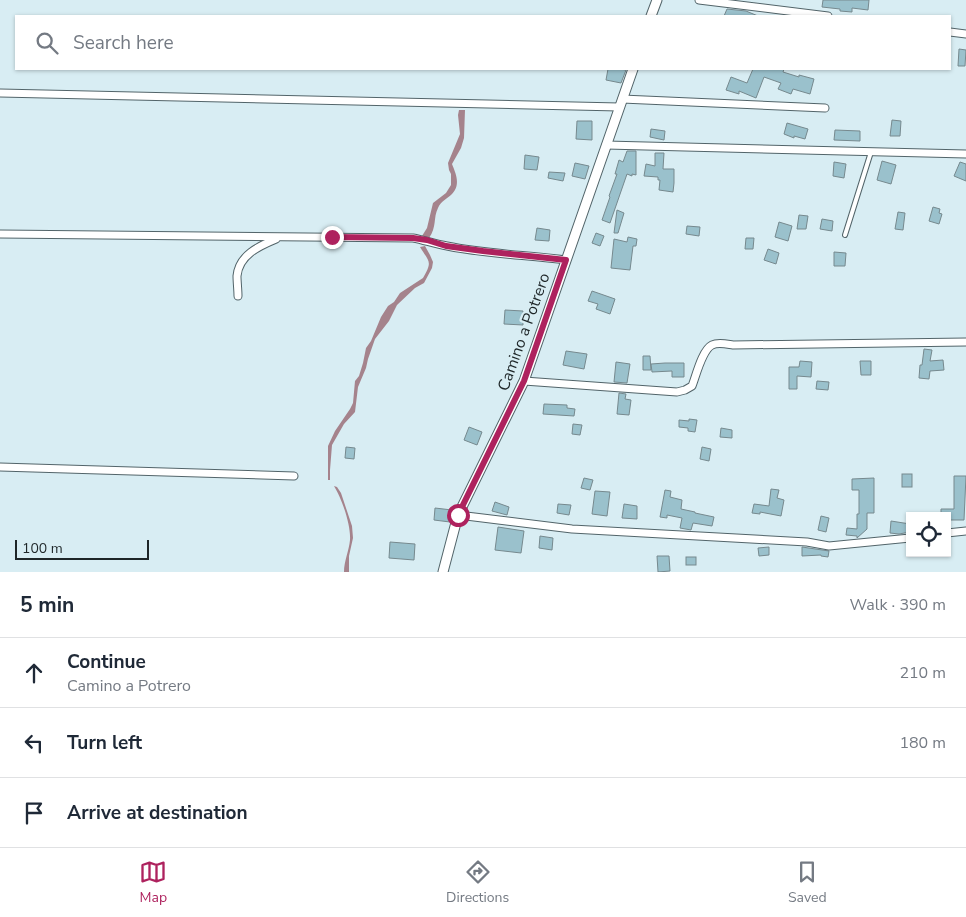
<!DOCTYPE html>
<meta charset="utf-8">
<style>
:root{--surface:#fff;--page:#f2f2f3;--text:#1f2937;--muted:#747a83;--line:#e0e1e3;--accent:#ae225e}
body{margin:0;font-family:"Nunito Sans",sans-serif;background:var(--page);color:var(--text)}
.controls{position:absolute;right:15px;bottom:15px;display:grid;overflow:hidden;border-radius:0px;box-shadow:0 1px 4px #0004}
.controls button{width:45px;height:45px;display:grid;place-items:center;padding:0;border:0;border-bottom:1px solid var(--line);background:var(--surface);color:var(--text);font:25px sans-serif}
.scale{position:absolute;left:15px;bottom:12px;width:134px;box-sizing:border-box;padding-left:5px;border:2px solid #1e2628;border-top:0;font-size:14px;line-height:18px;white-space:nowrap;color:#1e2628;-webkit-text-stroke:4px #d8edf3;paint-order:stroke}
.stop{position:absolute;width:15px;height:15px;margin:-11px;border:4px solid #ae225e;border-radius:50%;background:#fff}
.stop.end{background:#ae225e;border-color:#fff;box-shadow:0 1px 5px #0008}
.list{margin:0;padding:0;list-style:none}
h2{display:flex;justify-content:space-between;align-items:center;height:65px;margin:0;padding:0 20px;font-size:21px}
h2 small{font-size:16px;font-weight:400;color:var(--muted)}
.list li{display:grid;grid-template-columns:32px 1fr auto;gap:15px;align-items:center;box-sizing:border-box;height:70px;padding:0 20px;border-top:1px solid var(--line)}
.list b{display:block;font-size:19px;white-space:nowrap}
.list p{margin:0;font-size:16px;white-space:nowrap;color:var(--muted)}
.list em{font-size:16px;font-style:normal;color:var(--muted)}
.icon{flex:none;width:28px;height:28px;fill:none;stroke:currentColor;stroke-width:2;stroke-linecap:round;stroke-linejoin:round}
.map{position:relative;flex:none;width:966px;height:572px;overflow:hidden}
.search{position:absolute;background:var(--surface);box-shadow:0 1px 4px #0004;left:15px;right:15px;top:15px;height:55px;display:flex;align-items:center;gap:12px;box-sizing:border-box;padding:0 18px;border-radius:0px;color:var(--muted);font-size:19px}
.sheet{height:275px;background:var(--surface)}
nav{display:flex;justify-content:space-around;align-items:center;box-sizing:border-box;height:70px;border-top:1px solid var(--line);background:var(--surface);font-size:14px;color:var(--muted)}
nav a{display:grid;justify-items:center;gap:2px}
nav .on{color:var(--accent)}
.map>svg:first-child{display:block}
.water{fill:#a5838c}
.building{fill:#9ac1cc;stroke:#76898e}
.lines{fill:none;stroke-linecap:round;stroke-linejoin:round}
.service-casing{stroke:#526469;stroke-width:6}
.minor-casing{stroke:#526469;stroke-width:9}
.tertiary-casing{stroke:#526469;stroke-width:11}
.service{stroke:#fff;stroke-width:4}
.minor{stroke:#fff;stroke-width:7}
.tertiary{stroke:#fff;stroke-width:9}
.route{stroke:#ae225e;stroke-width:6}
.labels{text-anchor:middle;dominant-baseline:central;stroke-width:4.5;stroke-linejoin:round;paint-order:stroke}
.street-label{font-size:16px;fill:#1e2628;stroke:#d8edf3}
</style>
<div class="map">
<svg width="966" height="572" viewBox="0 0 966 572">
<rect width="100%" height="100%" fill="#d8edf3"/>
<!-- water -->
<g class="water">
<path d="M459,110h6l-1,28 -3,10 -9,16c4,10 9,21 0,30 -5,5 -11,7 -14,14 -5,10 -1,19 -9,30l-7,-2 5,-8 6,-25 13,-10 5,-8v-11l-2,-4 -1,-7 12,-29 -2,-19z"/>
<path d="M425,246l5,9 3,7 -1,6 -8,15 -9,5 -18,17 -8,16 -14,18 -7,20 -2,9 -8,19 -3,25 -11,12 -12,21 -2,25v10h-2v-34l7,-15 15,-22 3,-6 2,-22 4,-5 4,-13 3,-15 5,-7 10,-24 7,-11 6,-4 6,-9 23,-15c10,-17 6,-16 -3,-31z"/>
<path d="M334,486l3,1 4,6 11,33 1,12 -4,18v16h-5c0,-11 5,-21 6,-32 1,-15 -8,-41 -16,-54z"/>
</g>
<!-- building -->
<g class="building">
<path d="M823,0h46l-1,10 -16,-2v4l-12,-1v-2l-18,-2z"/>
<path d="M727,9l19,2 12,5h-34z"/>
<path d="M959,49l7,1 -1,16h-7z"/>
<path d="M608,69h12l6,1 -5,13 -15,-3z"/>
<path d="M753,69h31l-1,3 16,5v-2l15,4 -4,15 -17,-5 -2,5 -13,-5 3,-6 -17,-6 -8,21 -17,-7v3l-13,-4 5,-13 16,6z"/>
<path d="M892,120l9,1 -1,15h-10z"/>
<path d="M577,121h15v19l-16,-1z"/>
<path d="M787,123l21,6 -3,10 -11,-3v2l-10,-4z"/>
<path d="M651,129l14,2 -1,9 -14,-3z"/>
<path d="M835,130l25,1v10l-26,-1z"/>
<path d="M627,151h9v24l-4,-1v2l-5,-2 -17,49 -8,-3 8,-23 -1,-1 8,-22h-2l4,-14 4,2z"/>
<path d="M655,153h9l-1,16h11v14l-1,9 -14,-2 1,-10h-2v-3l-14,-1 2,-12 9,2z"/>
<path d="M525,155l14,2 -2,13 -13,-1z"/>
<path d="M882,161l14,4 -5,19 -14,-4z"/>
<path d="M834,162l12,2 -2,14 -11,-2z"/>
<path d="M960,162l6,2v17l-12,-5z"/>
<path d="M575,163l14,3 -4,13 -13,-3z"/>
<path d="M549,172l16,1 -2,8 -15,-3z"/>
<path d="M933,207l7,2 -1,4 3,1 -3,10 -10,-3z"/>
<path d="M617,210l7,3 -6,20h-4z"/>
<path d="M898,212l7,1 -2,17 -8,-1z"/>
<path d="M799,215l9,1 -2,13h-9z"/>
<path d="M822,219l11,2 -1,10 -12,-2z"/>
<path d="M779,222l13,4 -4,15 -13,-4z"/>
<path d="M687,226l13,1 -1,9 -13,-2z"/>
<path d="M537,228l13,2 -1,11 -14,-1z"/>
<path d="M596,233l8,3 -4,10 -8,-3z"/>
<path d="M628,237l9,2 -1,7h-3l-3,24 -19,-2 3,-29 13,3z"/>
<path d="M746,238h8l-1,11h-8z"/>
<path d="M768,249l11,4 -3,11 -12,-4z"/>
<path d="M834,252l12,1 -1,13h-11z"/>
<path d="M592,291l23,8 -5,15 -14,-5 2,-5 -10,-3z"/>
<path d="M505,310l18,1v14l-19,-1z"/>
<path d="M924,349l8,1 -2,11 13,-1 1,10 -14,1 -1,8 -10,-1 1,-13h2z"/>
<path d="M566,351l21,3 -3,15 -21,-4z"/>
<path d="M643,356h7l1,14h-8z"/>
<path d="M800,361l12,1 -1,15 -14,-1v13h-8v-22h10z"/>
<path d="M860,361h11v14h-10z"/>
<path d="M616,362l14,2 -3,19 -13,-1z"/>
<path d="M665,363h19v14h-12v-6l-20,1 -1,-8z"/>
<path d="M817,381l12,1 -1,8 -12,-1z"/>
<path d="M619,393l7,1 -1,5 6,1 -2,15 -12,-1z"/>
<path d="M544,404l23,1v3l8,1 -1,7 -31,-2z"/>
<path d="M689,419l8,1 -2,12 -7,-1v-3l-9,-1v-7l10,1z"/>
<path d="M573,424l9,1 -2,10 -8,-1z"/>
<path d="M469,427l13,5 -5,13 -13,-5z"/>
<path d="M721,428l11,2v8l-12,-1z"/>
<path d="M346,447l9,1 -1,11 -9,-1z"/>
<path d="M702,447l9,2 -2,12 -9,-2z"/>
<rect x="902" y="474" width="10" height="13"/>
<path d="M954,476h12l-2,44h-17v-4h-6v-7h13z"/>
<path d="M584,478l9,2 -3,10 -9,-2z"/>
<path d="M874,478v35h-7v16l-10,9v-2l-11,-1 1,-7 10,1v-15h2v-24h-7v-11z"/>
<path d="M771,489l8,1 -2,8 7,2 -3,16 -21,-4v2l-8,-1 2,-9 15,2z"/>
<path d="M665,490l6,1 -1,6 12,3 -1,9 14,3v1l19,4 -2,9 -19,-3 -2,7 -11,-2 2,-10 -15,-3v3l-7,-1z"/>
<path d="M595,491l15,1 -3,24 -15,-2z"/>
<path d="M495,502l14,5 -2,8 -15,-4z"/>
<path d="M558,504l13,1 -2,10 -12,-2z"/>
<path d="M624,504l13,2v13l-15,-1z"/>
<path d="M435,508l17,2 -2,12 -16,-2z"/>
<path d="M821,516l8,2 -3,14 -8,-2z"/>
<path d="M891,521l19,3v8l-11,2 -9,-1z"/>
<path d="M498,527l26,4 -3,22 -26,-3z"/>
<path d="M540,536l13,2 -1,12 -13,-2z"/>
<path d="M390,542l25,2 -1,16 -25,-2z"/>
<path d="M769,547v8l-10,1 -1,-8z"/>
<path d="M802,547l27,4 -1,6 -7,-1v-1l-19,1z"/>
<path d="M657,556h12l1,15 -12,1z"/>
<rect x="686" y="557" width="10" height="8"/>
</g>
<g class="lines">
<!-- service casing -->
<g class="service-casing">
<path id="service" d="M845,235l26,-83"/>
</g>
<!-- minor casing -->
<g class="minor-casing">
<g id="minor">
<path d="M699,0l129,16"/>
<path d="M950,32l16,2"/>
<path d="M0,93l619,14"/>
<path d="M622,99l203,9"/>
<path d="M606,145l360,9"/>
<path d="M0,234l413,4c11,2 22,6 34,8 39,8 80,9 119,14"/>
<path d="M238,296c0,-6 -1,-14 -1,-20 2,-21 22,-30 39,-37"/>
<path d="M524,381l153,11 8,-2 7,-4c4,-10 10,-36 20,-41 6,-3 14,-1 21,0l233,-3"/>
<path d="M0,467l294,9"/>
<path d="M458,515l114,14 235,13 22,4 81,-8"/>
<path d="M947,533l19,-2"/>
</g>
</g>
<!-- tertiary casing -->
<g class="tertiary-casing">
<g id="tertiary">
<path d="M651,16l6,-16"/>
<path d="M443,572l15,-57 66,-134 109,-312"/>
</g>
</g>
<!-- service -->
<use href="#service" class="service"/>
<!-- minor -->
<use href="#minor" class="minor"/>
<!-- tertiary -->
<use href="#tertiary" class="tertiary"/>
</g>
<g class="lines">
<!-- route -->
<path class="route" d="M332,237l81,1 14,2 19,6 37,5 83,9 -42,121 -66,134"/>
</g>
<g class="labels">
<!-- street labels -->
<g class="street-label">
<text transform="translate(524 332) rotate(-70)">Camino a Potrero</text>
</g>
</g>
</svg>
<div class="controls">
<button><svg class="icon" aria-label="locate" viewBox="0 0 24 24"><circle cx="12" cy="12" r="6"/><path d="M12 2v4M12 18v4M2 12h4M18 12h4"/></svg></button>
</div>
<div class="scale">100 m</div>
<div class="stop" style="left:458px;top:515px"></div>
<div class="stop end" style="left:332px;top:237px"></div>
<div class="search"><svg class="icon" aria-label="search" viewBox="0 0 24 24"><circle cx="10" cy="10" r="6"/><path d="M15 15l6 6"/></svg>Search here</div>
</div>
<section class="sheet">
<h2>5 min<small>Walk · 390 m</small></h2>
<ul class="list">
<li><svg class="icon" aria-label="ahead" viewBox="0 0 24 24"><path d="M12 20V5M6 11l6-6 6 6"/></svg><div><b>Continue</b><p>Camino a Potrero</p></div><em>210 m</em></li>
<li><svg class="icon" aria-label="left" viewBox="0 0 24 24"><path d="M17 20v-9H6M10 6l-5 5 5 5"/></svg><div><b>Turn left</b></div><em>180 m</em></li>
<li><svg class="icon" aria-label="arrive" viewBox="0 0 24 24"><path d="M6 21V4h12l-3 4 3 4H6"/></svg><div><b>Arrive at destination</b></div></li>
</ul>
</section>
<nav>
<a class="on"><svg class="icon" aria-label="map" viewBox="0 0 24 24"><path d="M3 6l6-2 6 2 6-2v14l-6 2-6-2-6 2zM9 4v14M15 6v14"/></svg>Map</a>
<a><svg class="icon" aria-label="directions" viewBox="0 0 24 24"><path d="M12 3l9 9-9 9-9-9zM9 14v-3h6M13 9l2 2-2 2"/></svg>Directions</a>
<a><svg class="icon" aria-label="saved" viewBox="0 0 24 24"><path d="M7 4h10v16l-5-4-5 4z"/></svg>Saved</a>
</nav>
